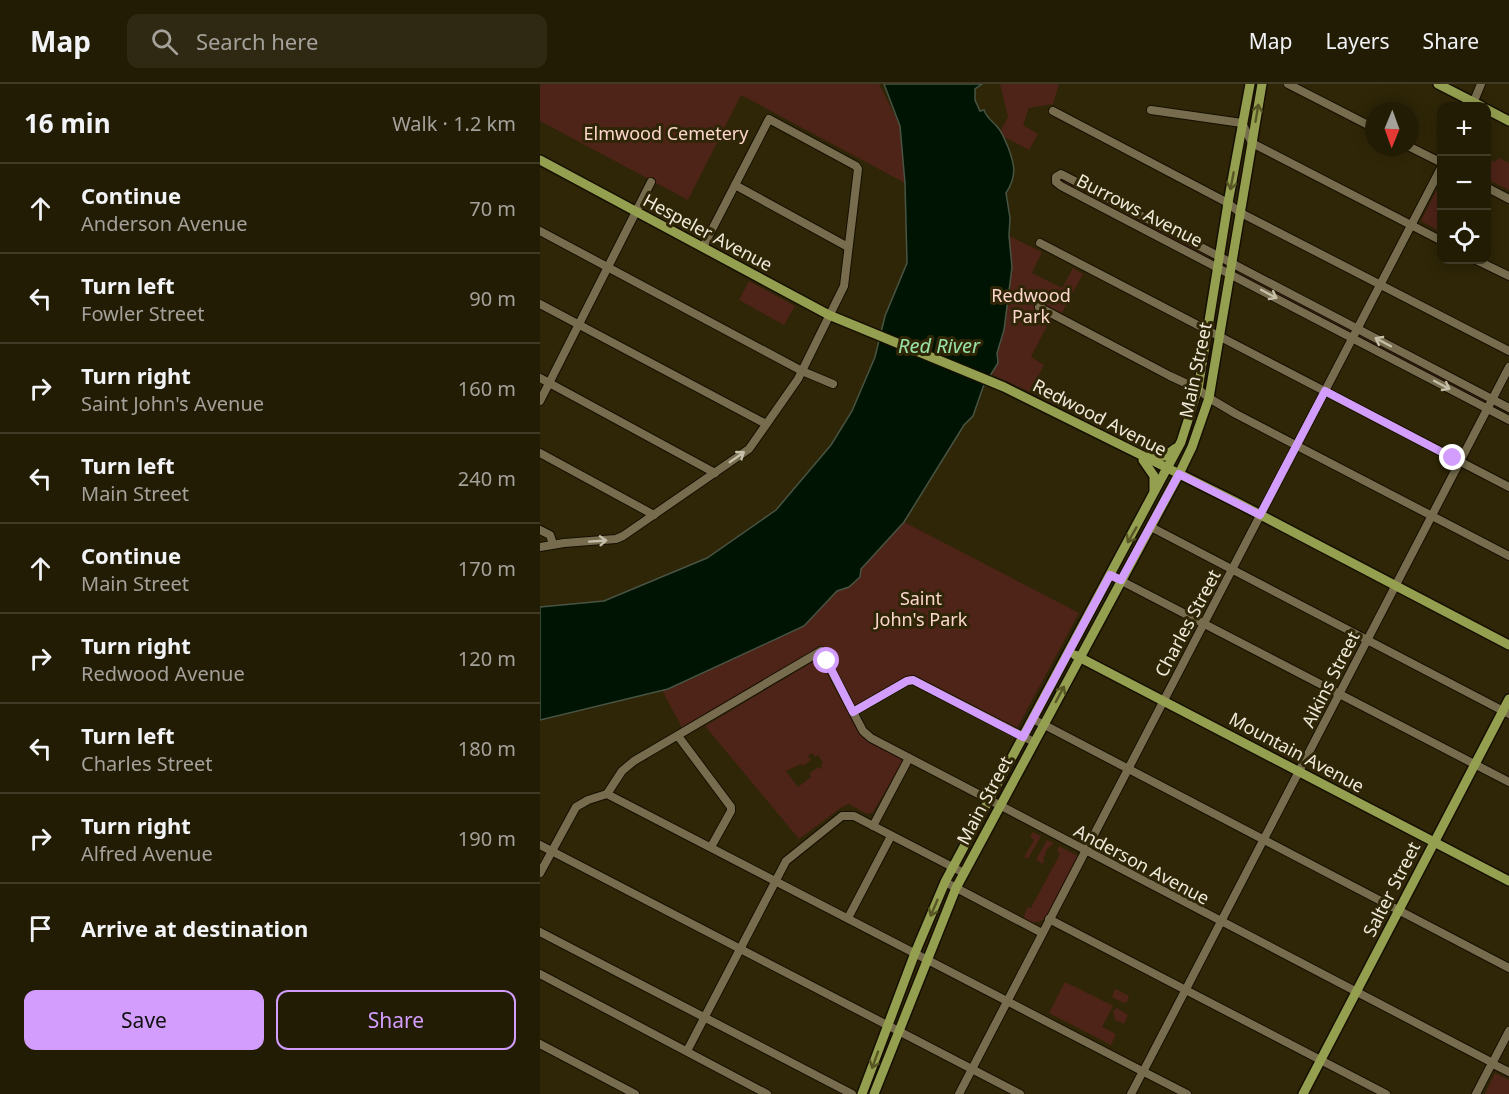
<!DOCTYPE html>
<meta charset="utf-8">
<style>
:root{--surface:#231c05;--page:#2f2913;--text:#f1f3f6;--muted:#a3a19a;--line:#403a27;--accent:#d29dfd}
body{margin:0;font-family:"Noto Sans",sans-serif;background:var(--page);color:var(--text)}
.controls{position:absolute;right:18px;top:18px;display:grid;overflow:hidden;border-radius:12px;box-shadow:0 3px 15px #0003}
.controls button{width:54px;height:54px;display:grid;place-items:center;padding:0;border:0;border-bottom:2px solid var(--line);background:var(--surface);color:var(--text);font:30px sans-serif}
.compass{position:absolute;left:825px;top:18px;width:54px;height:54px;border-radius:50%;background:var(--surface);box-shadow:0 3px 15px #0003;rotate:181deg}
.stop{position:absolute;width:18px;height:18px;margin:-14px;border:4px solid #d29dfd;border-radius:50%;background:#fff}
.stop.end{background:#d29dfd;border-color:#fff;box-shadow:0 2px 6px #0008}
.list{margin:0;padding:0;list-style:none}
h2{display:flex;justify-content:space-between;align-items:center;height:78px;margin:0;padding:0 24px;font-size:26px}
h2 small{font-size:20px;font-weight:400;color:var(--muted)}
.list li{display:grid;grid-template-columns:39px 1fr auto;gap:18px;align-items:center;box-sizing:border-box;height:90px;padding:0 24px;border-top:2px solid var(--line)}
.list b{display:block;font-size:22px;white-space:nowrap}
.list p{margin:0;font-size:20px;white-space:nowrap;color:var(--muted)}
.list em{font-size:20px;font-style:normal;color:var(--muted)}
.actions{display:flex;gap:12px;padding:18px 24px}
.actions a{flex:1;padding:14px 0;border:2px solid var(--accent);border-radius:12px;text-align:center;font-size:21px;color:var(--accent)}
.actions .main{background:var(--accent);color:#111}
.icon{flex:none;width:33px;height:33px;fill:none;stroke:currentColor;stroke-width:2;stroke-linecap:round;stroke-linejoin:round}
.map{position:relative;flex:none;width:969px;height:1010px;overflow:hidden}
header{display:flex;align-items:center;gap:36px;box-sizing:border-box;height:84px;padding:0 30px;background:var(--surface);border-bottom:2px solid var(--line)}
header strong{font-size:28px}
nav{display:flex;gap:33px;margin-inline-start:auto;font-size:21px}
.search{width:420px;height:54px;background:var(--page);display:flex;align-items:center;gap:15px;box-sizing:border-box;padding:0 21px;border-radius:12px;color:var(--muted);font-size:22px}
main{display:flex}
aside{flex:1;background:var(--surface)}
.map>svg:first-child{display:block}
.green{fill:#4e2318;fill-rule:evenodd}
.water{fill:#001403;stroke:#485443;stroke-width:1.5}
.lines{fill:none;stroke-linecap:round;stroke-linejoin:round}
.minor-casing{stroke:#160f00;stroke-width:10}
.major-casing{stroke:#160f00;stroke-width:12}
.minor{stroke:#776d4e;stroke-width:8}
.major{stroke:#949f50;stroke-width:9}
.oneway{stroke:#575624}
.oneway2{stroke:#c5bea8}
.route{stroke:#d29dfd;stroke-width:8}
.labels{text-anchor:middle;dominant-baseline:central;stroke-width:6;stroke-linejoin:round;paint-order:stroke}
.park-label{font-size:18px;fill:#fdd7cd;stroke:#2f2607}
.street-label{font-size:18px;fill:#efead9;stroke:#2f2607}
.water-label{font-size:20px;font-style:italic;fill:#98e1a4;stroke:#2f2607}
</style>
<header>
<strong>Map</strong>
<div class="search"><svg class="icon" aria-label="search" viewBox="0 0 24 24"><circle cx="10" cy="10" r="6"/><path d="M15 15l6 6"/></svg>Search here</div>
<nav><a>Map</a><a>Layers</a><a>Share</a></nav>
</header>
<main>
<aside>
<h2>16 min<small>Walk · 1.2 km</small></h2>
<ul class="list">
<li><svg class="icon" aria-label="ahead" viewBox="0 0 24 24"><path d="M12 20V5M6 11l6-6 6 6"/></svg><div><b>Continue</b><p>Anderson Avenue</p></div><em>70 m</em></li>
<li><svg class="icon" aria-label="left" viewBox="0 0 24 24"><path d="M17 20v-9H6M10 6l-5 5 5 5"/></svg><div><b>Turn left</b><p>Fowler Street</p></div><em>90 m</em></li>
<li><svg class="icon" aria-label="right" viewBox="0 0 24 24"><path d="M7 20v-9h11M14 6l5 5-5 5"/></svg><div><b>Turn right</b><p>Saint John's Avenue</p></div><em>160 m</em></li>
<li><svg class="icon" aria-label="left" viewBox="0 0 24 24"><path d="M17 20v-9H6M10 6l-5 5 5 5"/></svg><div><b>Turn left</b><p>Main Street</p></div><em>240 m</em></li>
<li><svg class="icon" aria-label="ahead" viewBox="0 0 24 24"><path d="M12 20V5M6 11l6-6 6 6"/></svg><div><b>Continue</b><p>Main Street</p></div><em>170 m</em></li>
<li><svg class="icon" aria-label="right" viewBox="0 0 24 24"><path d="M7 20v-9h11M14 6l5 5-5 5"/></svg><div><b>Turn right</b><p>Redwood Avenue</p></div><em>120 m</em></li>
<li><svg class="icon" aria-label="left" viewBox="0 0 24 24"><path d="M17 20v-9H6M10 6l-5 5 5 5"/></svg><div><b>Turn left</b><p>Charles Street</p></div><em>180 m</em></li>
<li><svg class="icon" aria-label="right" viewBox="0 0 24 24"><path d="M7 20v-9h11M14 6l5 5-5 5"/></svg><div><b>Turn right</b><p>Alfred Avenue</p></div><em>190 m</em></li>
<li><svg class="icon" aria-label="arrive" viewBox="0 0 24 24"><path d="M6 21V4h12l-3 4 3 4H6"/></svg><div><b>Arrive at destination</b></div></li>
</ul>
<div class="actions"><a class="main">Save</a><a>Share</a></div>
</aside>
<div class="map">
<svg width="969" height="1010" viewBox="0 0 969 1010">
<rect width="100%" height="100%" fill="#2f2607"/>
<!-- green -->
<g class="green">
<path d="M0,0h339l21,42 5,57 -164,-88 -53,105 -148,-79z"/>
<path d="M460,0h59l-6,20 -24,4 -6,17 15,9 -9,16 -30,-16 9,-17z"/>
<path d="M959,74l10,5v27l-22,-11v-16l1,-4 6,3z"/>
<path d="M519,92l150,78v2l-4,2 -146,-77z"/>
<path d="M901,97v51l-20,-11z"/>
<path d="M469,152l33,16 -10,21 30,15 11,-20 10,6 -21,39 -7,-3 -24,47 13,8 -14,27 -39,-18 7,-11 -1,-10 7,-23 8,-62z"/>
<path d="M699,187l112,57v2l-3,2 -109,-57z"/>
<path d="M209,197l46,25 -11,19 -45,-25z"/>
<path d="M818,249l128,67v2l-2,1 -126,-66z"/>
<path d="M364,438l175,91 -63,117 -103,-53 -58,31 -32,-61 -140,83 -21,-40 142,-64 34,-35 11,-4 11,-10v-8z"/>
<path d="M281,573l21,44 19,35 40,22 2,3 -30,51 -6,2 -18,-10 -7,3 -43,32 -94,-113zM272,669l3,4 3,-2 5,8 -2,2 1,3 -2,1 -2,-2 -9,7 2,3 -13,10 -12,-16 15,-7 2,2 8,-6 -3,-4z"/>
<path d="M493,748l8,4 -13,23 -4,-2 10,-17 -4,-3z"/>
<path d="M507,756l7,3 -7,6 -3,8 -1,7 -7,-4z"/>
<path d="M519,762l19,10 -31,60c-7,8 -14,7 -24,4l4,-13 4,1 29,-54 -3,-3z"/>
<path d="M525,898l48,24 -11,21 14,7 -5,11 -62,-32z"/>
<path d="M575,905l14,7 -2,6 -4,1 -11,-6z"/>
<path d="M577,924l11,7 -4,9 -9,-4 -2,-9z"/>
<path d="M955,989l14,7v14h-24z"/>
</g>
<!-- water -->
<path class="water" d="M344,0h98l-7,5v11l5,11 4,-1c3,9 10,12 15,19 4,5 6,12 9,18 7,18 9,29 -2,46l4,25 -1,18 3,31 -8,63 -7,23 1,10 -15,24 -10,29 -9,9 -60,97 -43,47 -1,8 -11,10 -12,4 -33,35 -136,63 -128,31v-113l64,-6 103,-43 69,-48 55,-65 21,-34 23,-54 10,-41 22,-53 -2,-80 -5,-57z"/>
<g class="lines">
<!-- minor casing -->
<g class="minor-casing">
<g id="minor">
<path d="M748,0l86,44"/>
<path d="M932,22l9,-22"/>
<path d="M611,26l91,13 10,20 190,98"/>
<path d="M513,27l175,92 11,9 270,139"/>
<path d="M870,63l32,16"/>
<path d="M195,101l113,62"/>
<path d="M946,103l23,12"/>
<path d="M0,147l262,140 31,13"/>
<path d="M500,159l469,244"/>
<path d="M936,176l33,16"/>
<path d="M0,220l226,120"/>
<path d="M499,223l131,69 28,13 11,9 27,16 273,142"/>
<path d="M0,294l175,95"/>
<path d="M0,317l111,-219"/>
<path d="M969,324l-444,-232 -4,-2 -5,3v5l5,4 448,234"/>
<path d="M0,369l114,62"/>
<path d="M611,443l358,187"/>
<path d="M0,446l10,5 3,9"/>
<path d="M0,463l24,-4 52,-4 7,-3 126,-87 49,-70 46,-93 14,-117 -2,-3 -87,-47 -66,128"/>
<path d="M570,491l399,207"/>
<path d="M313,628l54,-31 6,-1 121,62"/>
<path d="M493,635l476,249"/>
<path d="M138,652l53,71v4l-20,36"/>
<path d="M67,710l533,276"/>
<path d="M333,742l36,-68"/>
<path d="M0,761l480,249"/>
<path d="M0,789l36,-66 12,-7 19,-6 15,-23 12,-10 187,-110 42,80 8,7 618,323"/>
<path d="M405,798l97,51"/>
<path d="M308,834l43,-82"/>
<path d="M509,835l337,175"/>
<path d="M0,848l312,162"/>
<path d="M0,890l227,120"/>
<path d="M0,960l95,50"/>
<path d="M147,967l99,-190 56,-45h12l110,57"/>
<path d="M954,976l15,-29"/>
<path d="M955,981l14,7"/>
<path d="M605,984l364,-701"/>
<path d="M606,989l41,21"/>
<path d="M419,1010l483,-928"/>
<path d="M591,1010l10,-19"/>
<path d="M936,1010l14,-27"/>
</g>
</g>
<!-- major casing -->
<g class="major-casing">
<g id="major">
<path d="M898,0l43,22"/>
<path d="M946,25l23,12"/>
<path d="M0,76l289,155 175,72 230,114 275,144"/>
<path d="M608,373l17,-1 11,-8"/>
<path d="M603,376l11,16v15"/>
<path d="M535,571l434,226"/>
<path d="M322,1010l53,-141 30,-71 236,-440 17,-53 30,-186 22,-119"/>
<path d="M334,1010l82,-206 223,-414 13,-27 17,-49 53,-314"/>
<path d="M763,1010l206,-395"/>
</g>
</g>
<!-- minor -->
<use href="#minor" class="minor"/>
<!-- major -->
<use href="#major" class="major"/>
</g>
<!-- one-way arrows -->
<defs><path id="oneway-shaft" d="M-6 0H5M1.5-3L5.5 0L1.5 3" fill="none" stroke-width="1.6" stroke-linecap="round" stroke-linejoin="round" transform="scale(1.5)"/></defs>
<g class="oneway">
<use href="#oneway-shaft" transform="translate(717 29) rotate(-80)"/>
<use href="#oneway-shaft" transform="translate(692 97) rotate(101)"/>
<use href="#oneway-shaft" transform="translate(592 451) rotate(120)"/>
<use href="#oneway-shaft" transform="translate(520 610) rotate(-62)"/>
<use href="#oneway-shaft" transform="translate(394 824) rotate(113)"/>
<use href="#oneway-shaft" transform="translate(335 976) rotate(110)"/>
</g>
<g class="oneway2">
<use href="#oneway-shaft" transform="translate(729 210) rotate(28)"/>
<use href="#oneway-shaft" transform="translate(843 258) rotate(-152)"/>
<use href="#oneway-shaft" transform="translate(902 301) rotate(28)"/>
<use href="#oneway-shaft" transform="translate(197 373) rotate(-35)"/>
<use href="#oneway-shaft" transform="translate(58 457) rotate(-4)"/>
</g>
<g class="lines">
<!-- route -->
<path class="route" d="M287,577l26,51 54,-31 6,-1 110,57 87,-162 11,5 58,-106 81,41 65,-124 128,67"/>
</g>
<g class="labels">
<!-- park labels -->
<g class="park-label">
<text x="126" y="49">Elmwood Cemetery</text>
<text x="491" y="211">Redwood<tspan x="491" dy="21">Park</tspan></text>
<text x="381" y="514">Saint<tspan x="381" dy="21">John's Park</tspan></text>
</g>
<!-- street labels -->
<g class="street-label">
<text transform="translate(600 126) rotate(27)">Burrows Avenue</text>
<text transform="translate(168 148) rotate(28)">Hespeler Avenue</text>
<text transform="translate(655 286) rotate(-78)">Main Street</text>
<text transform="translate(560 333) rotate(27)">Redwood Avenue</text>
<text transform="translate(647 539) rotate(-62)">Charles Street</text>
<text transform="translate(790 595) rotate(-63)">Aikins Street</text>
<text transform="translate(757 668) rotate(28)">Mountain Avenue</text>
<text transform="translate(444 716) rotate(-62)">Main Street</text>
<text transform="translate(602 780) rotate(28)">Anderson Avenue</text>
<text transform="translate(851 805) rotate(-63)">Salter Street</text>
</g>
<!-- water labels -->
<g class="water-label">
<text x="399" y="261">Red River</text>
</g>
</g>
</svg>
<div class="controls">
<button>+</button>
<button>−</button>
<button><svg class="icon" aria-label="locate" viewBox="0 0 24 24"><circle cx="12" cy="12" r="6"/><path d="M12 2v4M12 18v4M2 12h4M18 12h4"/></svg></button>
</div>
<svg class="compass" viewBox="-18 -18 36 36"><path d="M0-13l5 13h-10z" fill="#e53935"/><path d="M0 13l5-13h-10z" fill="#a3a19a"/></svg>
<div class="stop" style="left:287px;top:577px"></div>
<div class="stop end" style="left:913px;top:374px"></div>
</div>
</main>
